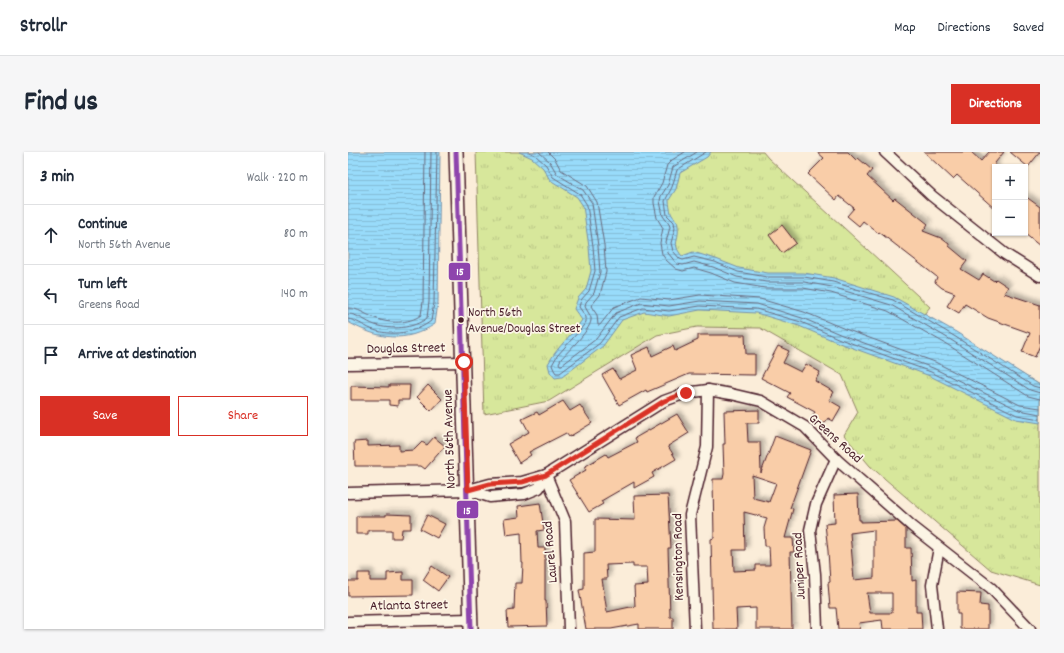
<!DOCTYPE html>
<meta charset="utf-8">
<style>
:root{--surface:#fff;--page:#f6f6f7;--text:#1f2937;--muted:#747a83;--line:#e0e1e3;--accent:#d93025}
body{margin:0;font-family:Dekko,sans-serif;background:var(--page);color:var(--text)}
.controls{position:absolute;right:12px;top:12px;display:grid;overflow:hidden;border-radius:0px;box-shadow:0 1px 3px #0004}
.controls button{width:36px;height:36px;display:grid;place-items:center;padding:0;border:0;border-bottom:1px solid var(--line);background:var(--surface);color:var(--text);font:20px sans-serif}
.stop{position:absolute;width:12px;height:12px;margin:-9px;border:3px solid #d93025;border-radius:50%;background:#fff}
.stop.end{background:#d93025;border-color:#fff;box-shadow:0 1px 4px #0008}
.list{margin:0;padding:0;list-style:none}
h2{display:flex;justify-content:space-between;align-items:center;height:52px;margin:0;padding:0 16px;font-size:17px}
h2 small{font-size:13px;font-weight:400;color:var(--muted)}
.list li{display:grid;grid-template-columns:26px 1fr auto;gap:12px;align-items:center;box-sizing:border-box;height:60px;padding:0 16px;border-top:1px solid var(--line)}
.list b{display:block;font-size:15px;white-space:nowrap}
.list p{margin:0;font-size:13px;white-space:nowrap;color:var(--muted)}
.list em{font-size:13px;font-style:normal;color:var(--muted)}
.actions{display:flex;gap:8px;padding:12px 16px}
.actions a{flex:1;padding:9px 0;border:1px solid var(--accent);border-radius:0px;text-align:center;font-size:14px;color:var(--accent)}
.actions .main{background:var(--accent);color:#fff}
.icon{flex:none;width:22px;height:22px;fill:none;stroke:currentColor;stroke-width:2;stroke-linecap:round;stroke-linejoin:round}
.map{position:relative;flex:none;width:692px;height:477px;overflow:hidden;border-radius:0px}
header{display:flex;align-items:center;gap:24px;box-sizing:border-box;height:56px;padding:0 20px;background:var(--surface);border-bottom:1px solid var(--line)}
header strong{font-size:19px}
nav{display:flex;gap:22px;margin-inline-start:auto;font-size:14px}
.intro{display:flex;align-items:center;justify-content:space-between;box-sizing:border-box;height:96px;padding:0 24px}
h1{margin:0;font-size:28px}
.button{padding:10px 18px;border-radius:0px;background:var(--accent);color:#fff;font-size:14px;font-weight:700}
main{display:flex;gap:24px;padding:0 24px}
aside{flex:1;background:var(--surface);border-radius:0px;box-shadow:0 1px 3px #0004}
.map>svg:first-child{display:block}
.grass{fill:url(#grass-tufts);stroke:#908363}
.water{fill:url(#water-rules);stroke:#7990a7}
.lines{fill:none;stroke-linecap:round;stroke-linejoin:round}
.shore{stroke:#696a7e;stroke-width:1}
.building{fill:#f9cda8;stroke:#4a1f2b;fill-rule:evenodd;filter:url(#shadow)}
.minor-casing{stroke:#4a1f2b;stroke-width:13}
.tertiary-casing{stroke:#4a1f2b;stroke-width:16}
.minor{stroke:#fcf5e5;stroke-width:10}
.tertiary{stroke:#fcf5e5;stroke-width:13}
.bus-1-casing{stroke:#fcf5e5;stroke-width:8}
.bus-1{stroke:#8e44ad;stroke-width:5}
.route{stroke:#d93025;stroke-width:5}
.bus-dot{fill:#4a1f2b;stroke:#fcf5e5;stroke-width:1.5}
.labels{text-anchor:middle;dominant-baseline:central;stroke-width:3.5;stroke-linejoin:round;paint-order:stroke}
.bus-label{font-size:13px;fill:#4a1f2b;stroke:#fcf5e5;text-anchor:start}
.street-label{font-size:14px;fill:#4a1f2b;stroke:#fcf5e5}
.line-badge{stroke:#fcf5e5;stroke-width:1.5}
.badge-label{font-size:11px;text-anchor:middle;font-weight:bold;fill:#fff}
</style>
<header>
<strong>Strollr</strong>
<nav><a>Map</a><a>Directions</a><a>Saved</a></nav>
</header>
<div class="intro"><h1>Find us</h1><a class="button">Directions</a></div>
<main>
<aside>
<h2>3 min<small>Walk · 220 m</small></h2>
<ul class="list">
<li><svg class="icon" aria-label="ahead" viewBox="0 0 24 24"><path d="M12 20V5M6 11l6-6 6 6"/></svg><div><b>Continue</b><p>North 56th Avenue</p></div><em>80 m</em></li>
<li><svg class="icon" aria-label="left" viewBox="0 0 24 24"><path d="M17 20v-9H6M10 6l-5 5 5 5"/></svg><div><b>Turn left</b><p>Greens Road</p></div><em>140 m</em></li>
<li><svg class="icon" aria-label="arrive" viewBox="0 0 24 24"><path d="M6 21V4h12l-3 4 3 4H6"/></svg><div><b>Arrive at destination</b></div></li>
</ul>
<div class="actions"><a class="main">Save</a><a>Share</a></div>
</aside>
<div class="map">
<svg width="692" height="477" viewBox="0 0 692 477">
<defs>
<pattern id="grass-tufts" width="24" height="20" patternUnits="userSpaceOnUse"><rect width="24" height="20" fill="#d7e79b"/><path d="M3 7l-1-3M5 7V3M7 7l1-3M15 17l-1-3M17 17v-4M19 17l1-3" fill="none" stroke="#bac686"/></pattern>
<pattern id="water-rules" width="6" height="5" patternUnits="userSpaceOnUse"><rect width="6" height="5" fill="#98dbfa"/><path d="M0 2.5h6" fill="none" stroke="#84bcd6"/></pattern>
<filter id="shadow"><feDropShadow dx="3.5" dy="-3.5" stdDeviation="2" flood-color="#0004"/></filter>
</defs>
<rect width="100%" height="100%" fill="#fbedd9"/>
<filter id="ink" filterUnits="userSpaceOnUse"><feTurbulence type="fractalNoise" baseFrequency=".025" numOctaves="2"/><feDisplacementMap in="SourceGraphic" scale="8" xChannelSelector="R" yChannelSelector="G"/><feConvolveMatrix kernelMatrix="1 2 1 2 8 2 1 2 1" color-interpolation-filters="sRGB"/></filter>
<g filter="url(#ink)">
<!-- grass -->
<path class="grass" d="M128,0h287l5,6 162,149 -6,7 116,71v200l-49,-15 -121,-104 -26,-31 14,-23 -16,-37 -82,-47 -63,-1 -40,8 -108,66 -65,13z"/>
<!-- water -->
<g class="water">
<path d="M0,0h92l-2,151 -3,21c-30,20 -57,15 -87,-2z"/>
<path d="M171,0h192l-4,5 -27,16 -4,16 -7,11c0,4 1,9 2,13 2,5 7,7 7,13 2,14 -7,17 4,30l11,-4 23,7 23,9 29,5h36l30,5 60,19 62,35 84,53v38l-24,-4 -86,-43 -91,-33 -40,-17 -43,-13 -56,-3 -31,6 -25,-4 -22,8 -19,26 -41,31 -7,1 -5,-6 -2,-8c9,-17 24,-29 34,-44l-8,-11 4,-11 8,-9 5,-18 -2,-24 -6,-41 -6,-9 -27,-17 -7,-12 -11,-10z"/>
</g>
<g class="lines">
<!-- shore -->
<g class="shore">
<path d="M181,0l6,3 11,10 7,12 27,17 7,11 6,41 2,25 -6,20 -8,9 -2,7 7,10v5l-6,8 -23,26 -5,9 2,5 2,3h4l40,-30 19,-26 24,-9 26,3 31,-5 56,3 45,13 39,17 91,33 86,43 23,4"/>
<path d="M191,0l11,10 7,12 26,16 9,13 6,43 2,26 -6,21 -8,9 -1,4c1,4 5,8 6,12 2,10 -23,33 -30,41l-2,4 1,2h2l34,-26 20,-26 25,-10 28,3 31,-5 57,3 45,14 40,17 91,33 86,42 21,4"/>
<path d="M200,0l7,7 6,11 26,16 10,16 7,43 2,27 -6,23 -9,11 6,9 1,10h2l14,-18 27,-10 28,3 31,-5 60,4 44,13 41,17 90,33 85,43 20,3"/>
<path d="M337,0l-13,8 -5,5 -5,18 -8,14v6l3,15 6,10 -3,15 2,11 4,6 10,9 7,2 11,-3 17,5 24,10 30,5h38l28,5 57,18 60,34 80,51 12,3"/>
<path d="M349,0l-24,15 -5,18 -7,11 -1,5 3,15 6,8 1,3 -4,15 2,11 9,11 6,1 11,-3 19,5 24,10 29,5h38l28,5 59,18 60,35 79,50 10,3"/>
<path d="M358,0l-29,18 -5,17 -7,14 2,14 7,7 1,6 -4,15 2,8 7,8 3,1 11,-3 21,5 23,10 29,5h37l29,5 60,18 61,36 79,50 7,2"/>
<path d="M0,156c10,0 18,7 27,10 13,6 34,6 46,-3l2,-13 2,-150"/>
<path d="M0,162c10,0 18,8 27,11 16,5 38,4 52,-7l2,-16 2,-150"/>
<path d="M0,167c8,1 16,7 23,10 19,8 45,4 60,-8l3,-18 3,-151"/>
</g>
</g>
<!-- building -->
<g class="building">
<path d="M469,0h31l8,8 2,-2 14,12 -5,6 26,24 2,-2 33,26 -5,7 18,7 8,6v2l18,15 -6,8 18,11 4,-6 11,7 2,-2 12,8 -4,6 36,12v40l-5,12 -13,-5 8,-19 -42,-15 -23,-14 -6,9 -12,-7 8,-13 -13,-5 -7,-6 2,-5 -58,-45 -1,1 -15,-12 -4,5 -12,-10 7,-8 -15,-12 -3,4 -28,-26 16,-16z"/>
<path d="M576,0h47l10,9 8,-9h15l-9,11v46l-38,-34 -4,4z"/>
<path d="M662,0h30l-12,15z"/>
<path d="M677,44l15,11v39l-15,-12z"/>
<path d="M434,73l14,18 -14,10 -13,-18z"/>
<path d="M350,183h47l1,19h9v21l-66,-1 -42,18 -1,-2 -27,15 -17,-30 11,-6 6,10 18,-9 -6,-15 18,-8 3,9 21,-10 2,5 23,-11z"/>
<path d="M430,194l11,5 -6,12 18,9 5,-8 14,8 -5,9 19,11 -5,8 12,7 -8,14 -5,-3 -4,6 -12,-7 3,-5 -28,-15 3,-4 -29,-15z"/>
<path d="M41,233h21l-1,15h-11v6l-9,-1v-5h-38v-14l38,1z"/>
<path d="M80,233l14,14 -11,12 -14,-14z"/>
<path d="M215,249l7,10 10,-6 12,18 -23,14 -3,-4 -37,19 2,3 -12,8 -11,-19 21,-12 -7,-13 15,-7 2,3z"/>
<path d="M411,258v13h-12l1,19h12l1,31 14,-37 36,14 -21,58 3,1 -8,29h8l1,14h-4l2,77h-36v-21l-20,1 1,20h-24l-2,-90 3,-1 -1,-59h10l1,-5 -1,-30h2l-1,-33zM404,323l24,8 -7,19 -16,-4zM396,360l23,6 -3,10 1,18h4l1,19h-14v5l-22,1 -1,-21h12z"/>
<path d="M329,262l12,19 -21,13 8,13 -24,14 2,4 -20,11v-6l-33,19 2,3 -14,8 -20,-32 17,-10 -2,-3 22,-13 2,3 29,-15 -2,-4z"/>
<path d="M86,285l11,9 -20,23 -4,-3h-66l-1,-24 14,-1v5l31,-1v6l15,-1 8,-8 5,3z"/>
<path d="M510,342l1,26h2v2l36,-1 9,8v19h5l1,33 4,-1v32h5l1,17h-39l-1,-9 -23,3 1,6h-22l-2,-21h-6l-2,-25 2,-1 -2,-31 -3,-27 10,-1 -1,-28zM526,378v48l-20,2 -4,-47zM519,441h25v20h-22z"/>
<path d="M320,343l3,53h-3l2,69h3v12h-34v-5l-28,5h-25l-7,-39 5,-1v-36l11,-1v-33l40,1 -1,-24zM285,412v3h14l1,18 -14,1 1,20 -28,6 -5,-33h5l-1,-14z"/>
<path d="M192,351l4,27 -7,1 1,17h7v53h1l1,25 -39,1 -1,-16 7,-1 1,-27h7l1,-20h-1l-1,-30 -15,2 -2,-16 15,-2 -1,-11z"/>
<path d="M38,362l25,1v14h-9l-1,9h-9v-8h-24v4h-12v-18h30z"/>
<path d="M79,363l18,9 -8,14 -17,-9z"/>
<path d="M84,414l16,11 -10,14 -15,-11z"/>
<path d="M55,420v8h10v15l-65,1v-15h10v-8h12v8h17v-8z"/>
<path d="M609,440l24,1 -1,12 8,1v23h-28v-15h-3z"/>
</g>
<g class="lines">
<!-- minor casing -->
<g class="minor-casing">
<g id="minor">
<path d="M537,0l47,44 73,58 35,22"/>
<path d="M0,212l116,-2"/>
<path d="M198,323l19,46 4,108"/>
<path d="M120,338l22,7 34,-3 15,-6 7,-13"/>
<path d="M0,341l120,-3 22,-6 32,-2 24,-7 118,-74 22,-8 22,-3 23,4 30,7 44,26 31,32 77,68 78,61 39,41"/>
<path d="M0,470l123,-3"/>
<path d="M347,477l-5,-114 17,-68 1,-57"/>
<path d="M469,477l-2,-55 -5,-44 6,-26 20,-45"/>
<path d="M589,477l-5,-44 7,-37"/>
</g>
</g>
<!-- tertiary casing -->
<g class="tertiary-casing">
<path id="tertiary" d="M108,0l15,477"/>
</g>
<!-- minor -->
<use href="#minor" class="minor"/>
<!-- tertiary -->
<use href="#tertiary" class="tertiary"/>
<!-- bus-1 casing -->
<g class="bus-1-casing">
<path id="bus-1" d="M108,0l15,477"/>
</g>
<!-- bus-1 -->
<use href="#bus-1" class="bus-1"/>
</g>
</g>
<g class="lines" filter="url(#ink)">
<!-- route -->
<path class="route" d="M116,210l4,128 22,-6 32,-2 24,-7 118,-74 22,-8"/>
</g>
<!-- markers -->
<circle class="bus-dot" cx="113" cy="168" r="3.5"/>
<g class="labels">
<!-- bus labels -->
<g class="bus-label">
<text x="120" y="161">North 56th<tspan x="120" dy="16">Avenue/Douglas Street</tspan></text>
</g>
<!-- street labels -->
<g class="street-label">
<text transform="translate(58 197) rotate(-1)">Douglas Street</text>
<text transform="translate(102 287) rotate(-92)">North 56th Avenue</text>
<text transform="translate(487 287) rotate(42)">Greens Road</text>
<text transform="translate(203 400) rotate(-95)">Laurel Road</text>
<text transform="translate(331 405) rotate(-91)">Kensington Road</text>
<text transform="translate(452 414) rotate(-93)">Juniper Road</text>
<text transform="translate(61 454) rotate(-1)">Atlanta Street</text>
</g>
</g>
<g class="line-badge">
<rect x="100" y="110" width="23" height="19" rx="4" fill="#8e44ad"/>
<rect x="108" y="348" width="23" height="19" rx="4" fill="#8e44ad"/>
</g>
<g class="badge-label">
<text x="112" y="123">15</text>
<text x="119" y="362">15</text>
</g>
</svg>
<div class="controls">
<button>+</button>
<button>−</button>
</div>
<div class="stop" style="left:116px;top:210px"></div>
<div class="stop end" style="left:338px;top:241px"></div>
</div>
</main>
